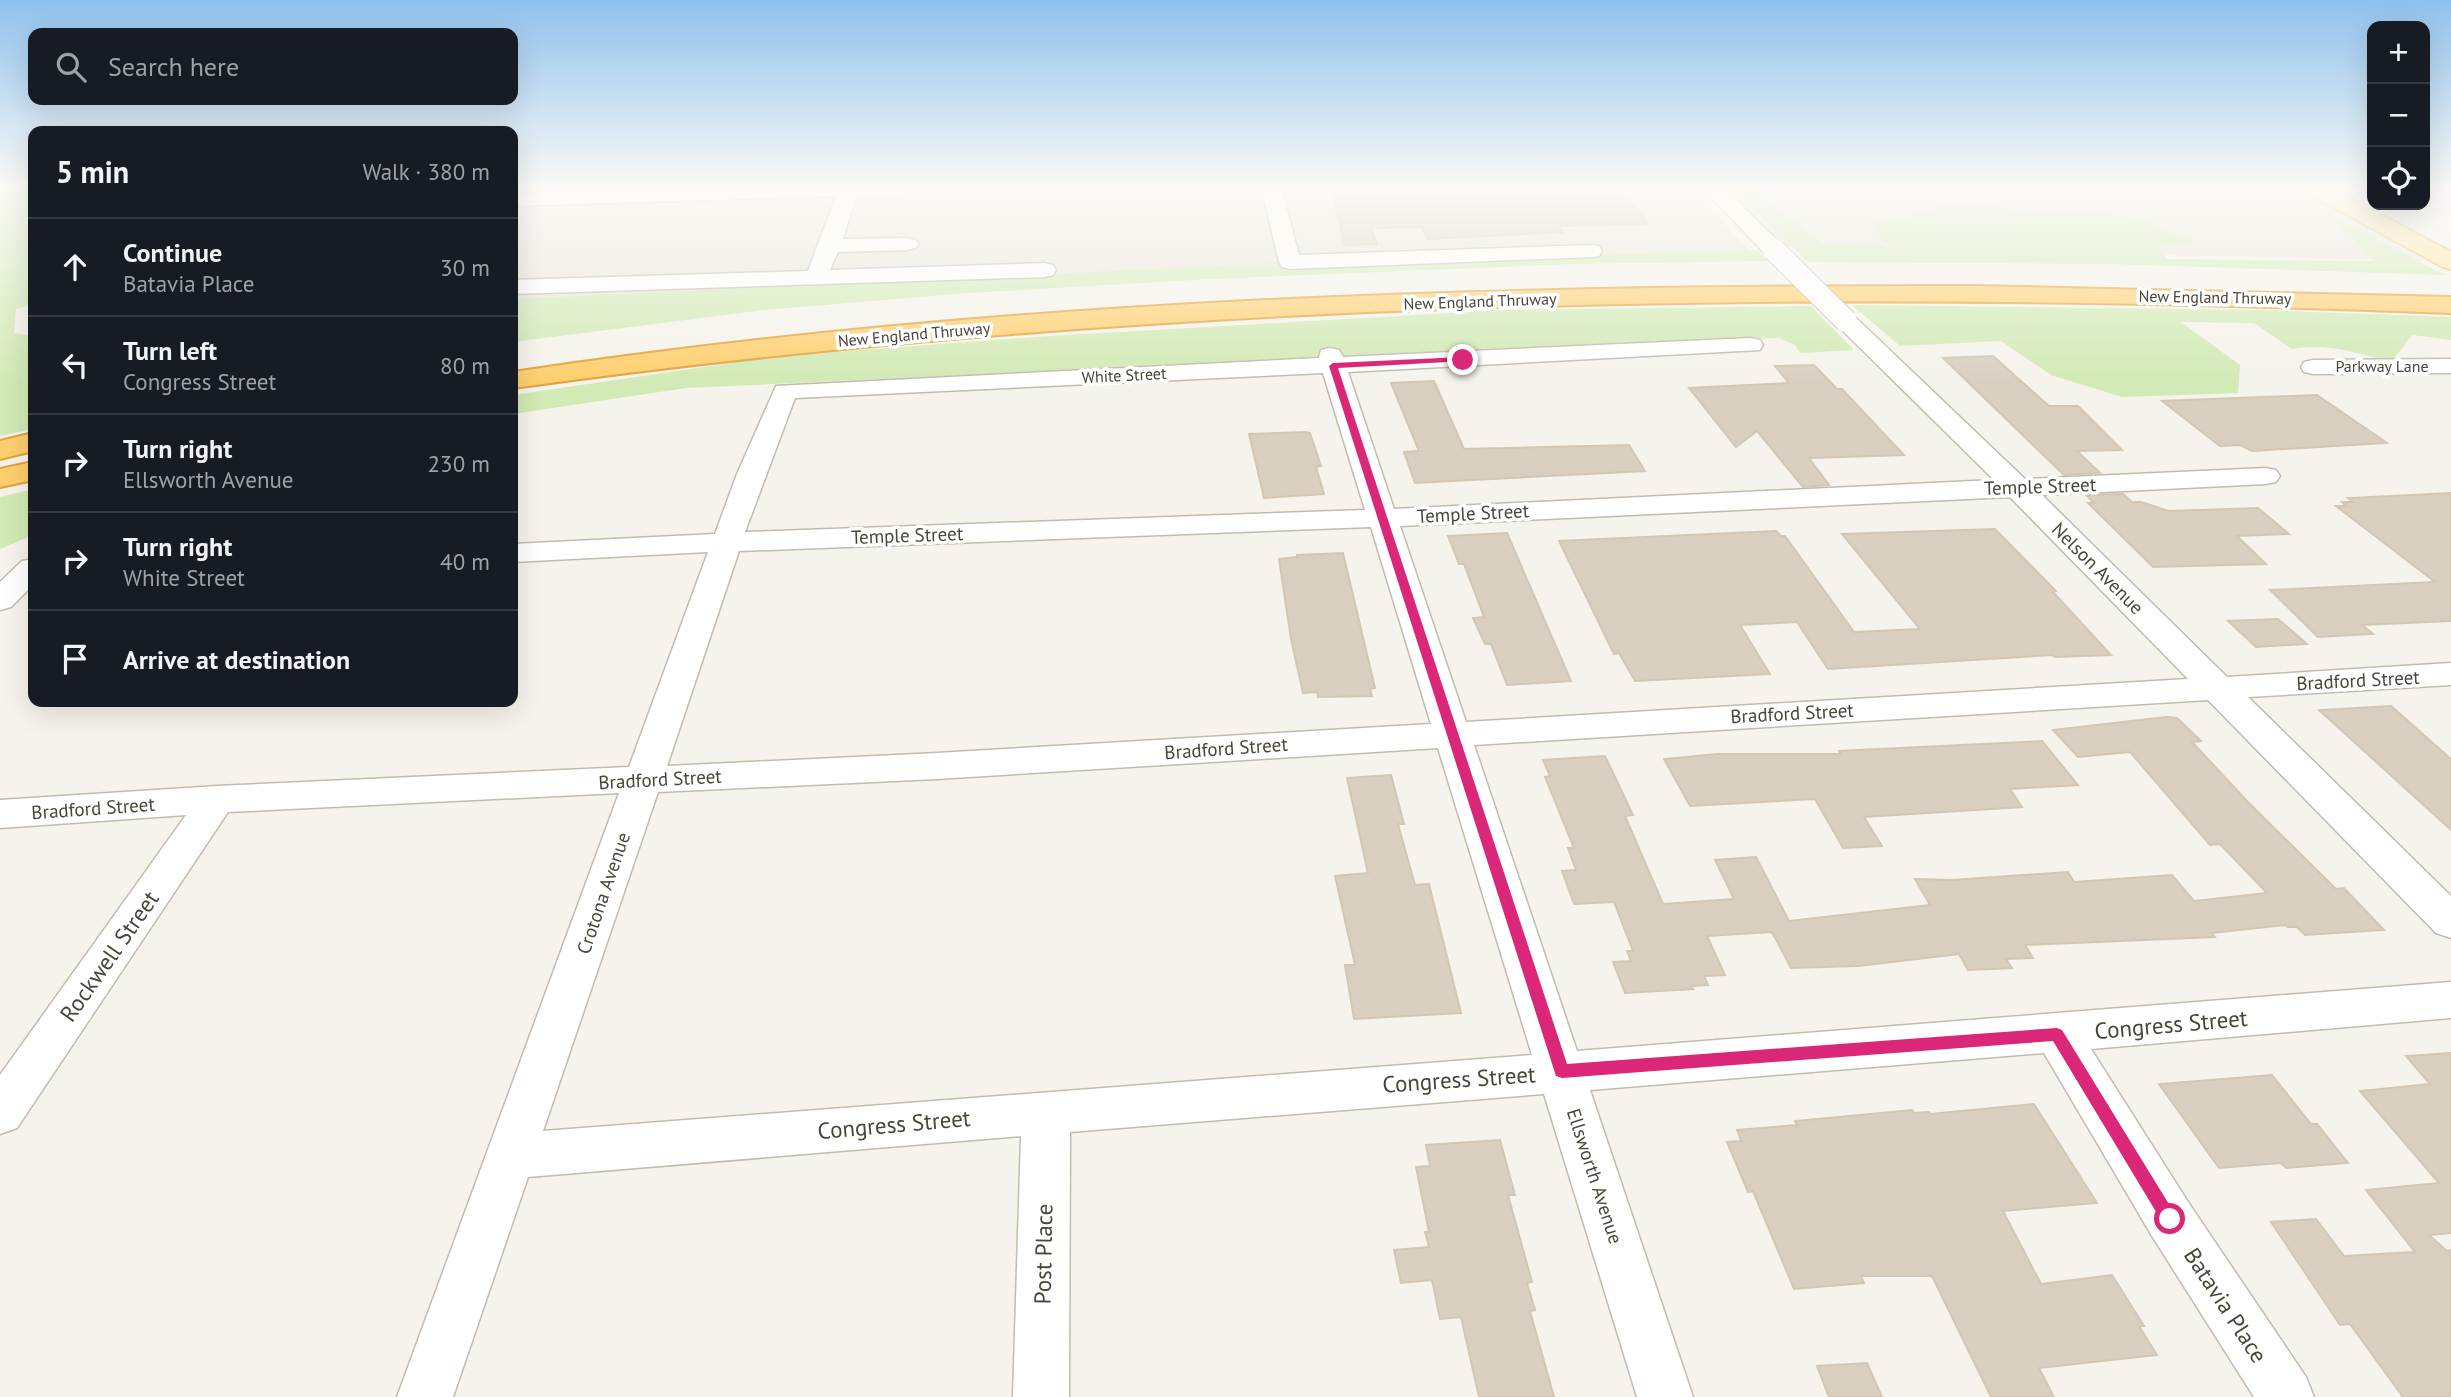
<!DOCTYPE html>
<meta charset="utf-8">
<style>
:root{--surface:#171b24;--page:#242831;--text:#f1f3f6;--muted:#9ea1a6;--line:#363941}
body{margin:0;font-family:"PT Sans",sans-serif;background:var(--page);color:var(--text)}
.controls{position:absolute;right:21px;top:21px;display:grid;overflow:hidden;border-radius:14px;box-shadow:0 7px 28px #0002}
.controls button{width:63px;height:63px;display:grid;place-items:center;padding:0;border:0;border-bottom:2px solid var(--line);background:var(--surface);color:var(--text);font:35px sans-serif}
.stop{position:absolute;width:21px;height:21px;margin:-16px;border:5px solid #db2777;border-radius:50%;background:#fff}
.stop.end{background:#db2777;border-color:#fff;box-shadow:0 2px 7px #0008}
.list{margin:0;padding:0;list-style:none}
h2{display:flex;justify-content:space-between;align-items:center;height:91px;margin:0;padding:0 28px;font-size:30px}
h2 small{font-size:23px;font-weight:400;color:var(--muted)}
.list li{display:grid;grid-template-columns:46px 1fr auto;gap:21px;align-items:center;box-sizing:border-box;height:98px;padding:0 28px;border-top:2px solid var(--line)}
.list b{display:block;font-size:26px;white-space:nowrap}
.list p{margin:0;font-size:23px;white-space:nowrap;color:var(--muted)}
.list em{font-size:23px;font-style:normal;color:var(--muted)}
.icon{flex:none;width:38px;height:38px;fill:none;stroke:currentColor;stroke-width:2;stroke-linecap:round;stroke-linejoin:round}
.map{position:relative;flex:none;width:2451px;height:1397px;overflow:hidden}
.search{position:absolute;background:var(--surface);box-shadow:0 7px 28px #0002;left:28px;top:28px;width:490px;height:77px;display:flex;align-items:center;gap:18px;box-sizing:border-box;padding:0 24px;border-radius:14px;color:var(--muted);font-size:26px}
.panel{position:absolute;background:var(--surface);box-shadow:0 7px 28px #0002;left:28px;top:126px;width:490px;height:581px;border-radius:14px}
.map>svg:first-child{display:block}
.residential{fill:#eae5da}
.green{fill:#d2eab5}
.building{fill:#d8cfc1;stroke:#d3c7b4;stroke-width:2}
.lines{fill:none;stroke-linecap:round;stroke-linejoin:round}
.minor-casing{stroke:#c2bbae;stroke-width:3}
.major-casing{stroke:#e6c16a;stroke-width:4}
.highway-casing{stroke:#e0a43c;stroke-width:4}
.minor{fill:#fff;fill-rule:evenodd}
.major{fill:#ffe39c;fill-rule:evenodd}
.highway{fill:#ffcf6e;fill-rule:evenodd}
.minor-bridge-casing{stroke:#c2bbae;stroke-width:24;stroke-linecap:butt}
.minor-bridge{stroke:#fff;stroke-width:22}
.route{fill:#db2777}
.labels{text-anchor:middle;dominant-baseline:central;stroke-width:7;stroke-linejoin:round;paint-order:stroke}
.far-street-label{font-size:16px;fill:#4b4439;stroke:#fff}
.street-label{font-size:19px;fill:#4b4439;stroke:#fff}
.near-street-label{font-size:23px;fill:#4b4439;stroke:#fff}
</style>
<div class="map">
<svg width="2451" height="1397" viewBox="0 0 2451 1397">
<rect width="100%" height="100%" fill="#f6f3ec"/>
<!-- residential -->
<g class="residential">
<path d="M714,187h976l64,68 -1241,51v-114z"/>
<path d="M1722,187h571l132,74 -643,-15z"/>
</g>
<!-- green -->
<g class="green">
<path d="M0,187h33v117l-17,5 -2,24 19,3v93l-33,7z"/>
<path d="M513,187h201l-201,5z"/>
<path d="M1731,187h18l74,57 67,3 -19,-23 64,-14 10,-7 48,3 48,8 87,1 65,25 -12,5 -23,1 9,13 207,2 -10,-13 -41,-36 122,63 -335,-11 -302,-2z"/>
<path d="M1757,250l11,11 -195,3 -361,15 -243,14 -205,17 -251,32v-43l769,-36 12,2z"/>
<path d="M1852,305l408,5 191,7v23l-39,-5 -19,25 -7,1c-32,-9 -60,-18 -94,-12l-38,-26 -73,-1 59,43 -2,28 -116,4 -71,-22 -50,-34 -101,5z"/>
<path d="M1811,306l43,44 -54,3 -5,-8 -16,-7 -1093,50 -173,26v-19l266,-39 270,-20 455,-26z"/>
<path d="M33,489v46l-33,14v-52z"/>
</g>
<!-- building -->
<g class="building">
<path d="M1462,187h157l29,37 -89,2 4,6 -135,7 -6,-12 -51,1 6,16 -32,1 -13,-53z"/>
<path d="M1993,356l56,50h29l44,44 -45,1 23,22 -36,2 -121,-117z"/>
<path d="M1814,365l23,24h5l62,66 -95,3 20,27 -26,2 -46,-56 -21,16 -47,-59 100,-5 -14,-17z"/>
<path d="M1434,381l30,68 165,-4 16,26 -230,12 -11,-31 15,-1 -28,-68z"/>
<path d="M2317,395l70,48 -135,8 -12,-6 -20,1 -58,-45z"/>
<path d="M1305,432l5,1 11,33 -5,1 8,27 -60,4 -15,-64z"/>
<path d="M2451,493v128l-89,4 11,9 -55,3 -48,-47 165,-8 -99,-76h10l-4,-4h11l-5,-4z"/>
<path d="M2123,494l9,8h9l28,9 89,-3 31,26 -52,2 29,28 -113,3 -65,-64h6l-8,-8z"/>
<path d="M1995,529l61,62 -3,1 58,63 -56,2 -2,-2 -225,14 -31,-47 -57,3 30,49 -135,7 -16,-28 -5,1 -55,-113 217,-10 5,5h4l69,96 66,-3 -78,-95z"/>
<path d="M1507,533l64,148 -64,4 -16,-41h-6l-12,-26 11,-1 -20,-53h-5l-11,-28z"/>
<path d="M1343,553l32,135 -5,1 2,7 -54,1 -1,-5 -14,1 -12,-54 -12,-80 18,-2v-2z"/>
<path d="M2278,619l29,25 -51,3 -28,-26z"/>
<path d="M2391,706l60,53v71l-132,-120z"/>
<path d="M2166,717l11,1 24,23 -9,1 55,59 89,88 8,-1 40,42 -79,5 -8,-8h-9l-3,-2 -73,8 3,4 -190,8 8,13 -27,1 6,9 -44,2 -9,-16 -100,12 -68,2 -19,-36 -65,4 18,39 -21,1 4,9 -17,1 2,3 -68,4 -12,-31 18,-1 -4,-10h6l-19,-49 -40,2 -12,-33 14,-1 -8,-22h6l-29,-71 5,-1 -7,-16 62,-4 28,59 -8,1 38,88 71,-5 -19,-39 41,-3 33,64 141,-16 -15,-26 37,1 116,-8 6,10 98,-7 22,26 73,-8 -47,-49 -10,1 -80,-93 -52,5 -25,-27z"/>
<path d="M2042,741l36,44 -68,4 12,18 -158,10 18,29 -39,2 -28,-49 -125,7 -26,-47 53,-5h124l-2,-3z"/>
<path d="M1391,775l13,49h-6l17,61 14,-1 32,129 -107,6 -9,-54h10l-20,-89 33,-3 -21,-95z"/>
<path d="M2451,1053v180l-22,2 18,16 4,-1v147h-48l-53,-73 -10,1 -69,-103 45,-3 28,37 71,-4 -49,-62 73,-7 -79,-92 70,-7 -24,-28z"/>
<path d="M2272,1075l39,49h6l31,39 -62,5 -5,-5 -62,5 -60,-84z"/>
<path d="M2034,1104l63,99 -94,8 38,73 71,-9 32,51h-5l18,29 -118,13 15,29h-63l-59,-121h-71l3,7 -70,6 -41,-98 -5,1 -21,-50 14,-1 -4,-11 60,-5 -2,-4 117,-11 2,3 15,-1 1,2z"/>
<path d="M1500,1140l15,55h-7l24,87 -5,1 8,27 -5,1 24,86h-75l-18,-80 -21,2 -8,-39 -31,3 -7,-33 35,-3 -4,-15h4l-13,-65 14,-1 -4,-21z"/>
<path d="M1867,1363l15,34h-53l-12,-31z"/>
</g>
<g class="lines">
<!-- minor casing -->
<g class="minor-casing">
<g id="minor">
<path d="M748,187h215l-10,6 -97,3 -13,43 65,-1 7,2 4,4 -4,4 -7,2 -70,2 -8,18 215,-7 8,2 3,5 -3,5 -8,2 -532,17v-14l295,-9 28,-75 -323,10v-12z"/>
<path d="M1261,187h20l18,68 292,-10 8,1 3,5 -3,5 -8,1 -301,12 -8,-2 -3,-5z"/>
<path d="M1702,187h21l58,57 3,5 -3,5h-16z"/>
<path d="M1846,314l8,2 171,163 241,-11 10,2 4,6 -4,6 -10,2 -224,11 185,182 224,-14v22l-203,12 203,199v42l-15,-5 -228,-233 -734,45 103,306 874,-69v36l-360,31 97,153 118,175 8,20h-60l-102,-161 -108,-183 -454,37 103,307h-56l-93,-303 -474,38 -1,265h-56l8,-261 -493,41 -75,220h-56l222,-604 -391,19 -211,316 -17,6v-59l186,-260 -186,13v-28l217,-14 412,-19 79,-215 -195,10v-18l202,-10 22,-60 39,-88 543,-28 2,-8 9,-2 9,2 4,7 408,-19 9,2 3,5 -3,5 -412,22 46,137 600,-29 -156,-154 -4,-5 4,-5zM1323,373l42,137 -620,22 50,-134zM2010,497l178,182 -722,43 -66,-196zM1371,527l60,197 -494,29 -270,13 72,-215zM1438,748l94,307 -989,76 115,-339 279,-13z"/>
<path d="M2451,359v14l-138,1 -9,-2 -3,-5 3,-5 9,-2z"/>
<path d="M33,559v26l-22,22 -11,3v-28l22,-21z"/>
</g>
</g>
<!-- major casing -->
<g class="major-casing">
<path id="major" d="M2302,187h27l122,65v17l-8,-2 -138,-75z"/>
</g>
<!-- highway casing -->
<g class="highway-casing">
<g id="highway">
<path d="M1976,286l475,11v16c-647,-25 -1296,-14 -1938,75v-16c483,-73 975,-87 1463,-86z"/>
<path d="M33,433v18l-33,8v-18z"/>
<path d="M33,462v18l-33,7v-18z"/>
</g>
</g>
<!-- minor -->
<use href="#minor" class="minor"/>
<!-- major -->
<use href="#major" class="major"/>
<!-- highway -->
<use href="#highway" class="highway"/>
<!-- minor-bridge casing -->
<g class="minor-bridge-casing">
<path id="minor-bridge" d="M1773,249l73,72"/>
</g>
<!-- minor-bridge -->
<use href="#minor-bridge" class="minor-bridge"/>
</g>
<!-- sky -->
<linearGradient id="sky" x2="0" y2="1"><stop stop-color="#8fc1ec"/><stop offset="0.49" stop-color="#fbfaf6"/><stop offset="1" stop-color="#fbfaf6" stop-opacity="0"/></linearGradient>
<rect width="2451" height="383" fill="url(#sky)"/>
<!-- route -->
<path class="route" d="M1463,357l3,4 -128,7 229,696 490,-36 5,2 113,184 3,5 -3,6 -5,2 -6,-2 -111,-184 -491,37 -6,-2 -227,-710 4,-3z"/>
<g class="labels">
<!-- far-street labels -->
<g class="far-street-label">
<text transform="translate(2215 297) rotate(1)">New England Thruway</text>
<text transform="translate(1480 301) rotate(-2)">New England Thruway</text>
<text transform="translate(914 334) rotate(-5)">New England Thruway</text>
<text x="2382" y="366">Parkway Lane</text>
<text transform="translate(1124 375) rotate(-3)">White Street</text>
</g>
<!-- street labels -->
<g class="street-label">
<text transform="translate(2040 486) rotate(-2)">Temple Street</text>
<text transform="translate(1473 513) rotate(-3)">Temple Street</text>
<text transform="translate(907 535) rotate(-2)">Temple Street</text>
<text transform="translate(2098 568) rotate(45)">Nelson Avenue</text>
<text transform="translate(2358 680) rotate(-3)">Bradford Street</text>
<text transform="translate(1792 713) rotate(-3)">Bradford Street</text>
<text transform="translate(1226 748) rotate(-4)">Bradford Street</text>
<text transform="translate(660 779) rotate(-3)">Bradford Street</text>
<text transform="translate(93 808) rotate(-4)">Bradford Street</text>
<text transform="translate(603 893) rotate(-71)">Crotona Avenue</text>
<text transform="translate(1595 1176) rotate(72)">Ellsworth Avenue</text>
</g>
<!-- near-street labels -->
<g class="near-street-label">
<text transform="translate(109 956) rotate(-55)">Rockwell Street</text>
<text transform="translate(2171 1024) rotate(-5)">Congress Street</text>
<text transform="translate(1459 1079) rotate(-4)">Congress Street</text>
<text transform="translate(894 1124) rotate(-5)">Congress Street</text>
<text transform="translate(1043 1254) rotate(-89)">Post Place</text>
<text transform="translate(2226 1305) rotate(57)">Batavia Place</text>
</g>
</g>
</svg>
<div class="controls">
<button>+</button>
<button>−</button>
<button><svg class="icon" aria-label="locate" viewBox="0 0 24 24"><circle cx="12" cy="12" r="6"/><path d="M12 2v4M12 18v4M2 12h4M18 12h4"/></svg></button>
</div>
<div class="stop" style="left:2170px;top:1219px"></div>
<div class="stop end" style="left:1463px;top:360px"></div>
<div class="search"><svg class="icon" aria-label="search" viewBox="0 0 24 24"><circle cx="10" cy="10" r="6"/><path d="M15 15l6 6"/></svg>Search here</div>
<section class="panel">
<h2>5 min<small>Walk · 380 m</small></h2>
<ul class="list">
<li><svg class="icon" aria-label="ahead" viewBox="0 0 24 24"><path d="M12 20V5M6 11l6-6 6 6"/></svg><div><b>Continue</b><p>Batavia Place</p></div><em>30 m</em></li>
<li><svg class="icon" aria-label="left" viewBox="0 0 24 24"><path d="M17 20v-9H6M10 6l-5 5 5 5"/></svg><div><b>Turn left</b><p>Congress Street</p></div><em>80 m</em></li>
<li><svg class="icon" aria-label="right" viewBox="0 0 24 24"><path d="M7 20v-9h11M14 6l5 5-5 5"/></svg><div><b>Turn right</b><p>Ellsworth Avenue</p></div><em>230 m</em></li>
<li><svg class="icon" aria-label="right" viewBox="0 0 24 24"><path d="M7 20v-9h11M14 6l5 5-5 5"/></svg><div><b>Turn right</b><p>White Street</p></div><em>40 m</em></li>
<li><svg class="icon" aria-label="arrive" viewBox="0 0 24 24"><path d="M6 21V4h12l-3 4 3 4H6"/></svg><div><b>Arrive at destination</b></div></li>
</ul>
</section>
</div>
